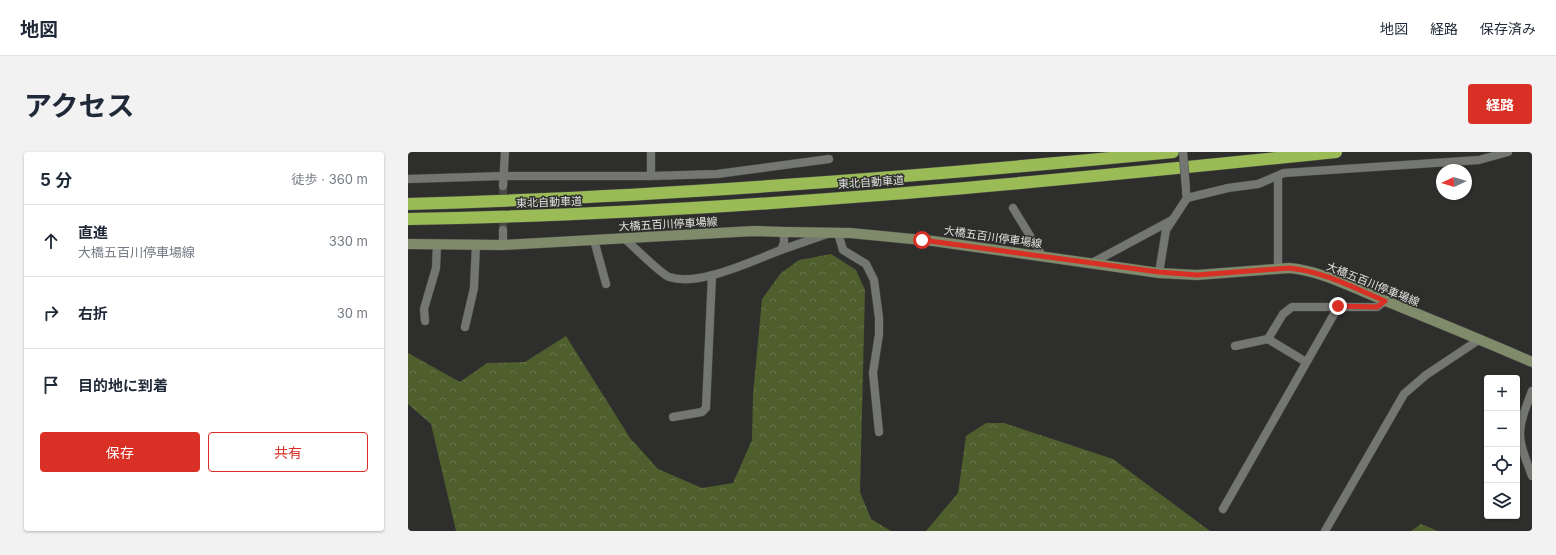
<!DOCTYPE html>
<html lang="ja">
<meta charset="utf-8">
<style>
:root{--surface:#fff;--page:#f2f2f3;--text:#1f2937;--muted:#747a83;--line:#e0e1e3;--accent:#d93025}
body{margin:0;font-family:Inter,"Noto Sans JP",sans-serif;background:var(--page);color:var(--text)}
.controls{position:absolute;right:12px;bottom:12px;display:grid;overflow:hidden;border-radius:4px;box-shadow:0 1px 3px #0004}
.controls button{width:36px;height:36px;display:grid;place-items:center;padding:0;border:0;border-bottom:1px solid var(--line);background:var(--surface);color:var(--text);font:20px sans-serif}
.compass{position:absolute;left:1028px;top:12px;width:36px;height:36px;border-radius:50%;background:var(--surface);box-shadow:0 1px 3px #0004;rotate:266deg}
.stop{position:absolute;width:12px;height:12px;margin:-9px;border:3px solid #d93025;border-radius:50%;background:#fff}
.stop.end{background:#d93025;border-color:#fff;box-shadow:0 1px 4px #0008}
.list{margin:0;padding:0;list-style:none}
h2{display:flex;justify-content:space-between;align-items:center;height:52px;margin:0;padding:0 16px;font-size:17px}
h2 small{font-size:13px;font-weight:400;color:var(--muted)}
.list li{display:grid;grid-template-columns:26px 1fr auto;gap:12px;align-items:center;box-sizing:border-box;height:72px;padding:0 16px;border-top:1px solid var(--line)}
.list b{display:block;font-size:15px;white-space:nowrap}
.list p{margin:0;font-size:13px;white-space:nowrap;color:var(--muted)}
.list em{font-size:13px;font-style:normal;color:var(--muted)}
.actions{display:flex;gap:8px;padding:12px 16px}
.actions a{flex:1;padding:9px 0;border:1px solid var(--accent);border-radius:4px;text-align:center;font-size:14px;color:var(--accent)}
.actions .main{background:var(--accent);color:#fff}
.icon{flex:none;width:22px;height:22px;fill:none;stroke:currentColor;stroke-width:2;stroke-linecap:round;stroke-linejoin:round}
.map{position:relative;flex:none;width:1124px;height:379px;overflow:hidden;border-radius:4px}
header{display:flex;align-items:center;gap:24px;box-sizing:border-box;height:56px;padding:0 20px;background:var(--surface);border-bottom:1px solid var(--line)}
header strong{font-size:19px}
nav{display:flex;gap:22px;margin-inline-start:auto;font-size:14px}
.intro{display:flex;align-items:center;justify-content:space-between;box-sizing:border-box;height:96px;padding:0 24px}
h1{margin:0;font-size:28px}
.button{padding:10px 18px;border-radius:4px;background:var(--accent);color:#fff;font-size:14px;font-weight:700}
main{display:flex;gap:24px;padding:0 24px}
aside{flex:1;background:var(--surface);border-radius:4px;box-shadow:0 1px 3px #0004}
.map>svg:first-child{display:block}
.forest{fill:url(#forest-crowns)}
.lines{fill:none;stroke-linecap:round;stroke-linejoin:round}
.minor-tunnel{stroke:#494a47;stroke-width:8;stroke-dasharray:8 4;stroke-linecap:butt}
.minor-casing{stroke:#4b4c49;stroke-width:9}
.secondary-casing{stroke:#4b4c49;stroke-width:11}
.motorway-casing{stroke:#4b4c49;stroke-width:13}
.minor{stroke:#747672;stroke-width:8}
.secondary{stroke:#7f8b6a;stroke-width:10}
.motorway{stroke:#9abb56;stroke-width:12}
.minor-bridge-casing{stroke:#4b4c49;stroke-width:9;stroke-linecap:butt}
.minor-bridge{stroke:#747672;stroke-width:8}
.route{stroke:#d93025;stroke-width:5}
.labels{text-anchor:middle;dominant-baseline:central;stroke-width:3;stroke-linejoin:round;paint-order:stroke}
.street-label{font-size:11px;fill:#e1e2e0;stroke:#2e2f2c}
</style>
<header>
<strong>地図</strong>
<nav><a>地図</a><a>経路</a><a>保存済み</a></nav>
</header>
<div class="intro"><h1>アクセス</h1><a class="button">経路</a></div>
<main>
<aside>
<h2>5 分<small>徒歩 · 360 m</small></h2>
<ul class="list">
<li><svg class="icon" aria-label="ahead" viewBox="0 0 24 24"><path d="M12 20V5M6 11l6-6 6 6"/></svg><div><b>直進</b><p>大橋五百川停車場線</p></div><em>330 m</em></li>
<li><svg class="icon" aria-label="right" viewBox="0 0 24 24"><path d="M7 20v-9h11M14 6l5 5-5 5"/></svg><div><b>右折</b></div><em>30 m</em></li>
<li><svg class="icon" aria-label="arrive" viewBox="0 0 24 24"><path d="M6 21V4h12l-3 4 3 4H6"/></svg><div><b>目的地に到着</b></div></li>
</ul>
<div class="actions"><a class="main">保存</a><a>共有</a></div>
</aside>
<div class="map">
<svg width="1124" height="379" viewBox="0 0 1124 379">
<defs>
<pattern id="forest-crowns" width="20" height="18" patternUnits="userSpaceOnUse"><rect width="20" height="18" fill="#4e5e2d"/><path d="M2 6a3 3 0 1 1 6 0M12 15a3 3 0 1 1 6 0" fill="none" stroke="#67754b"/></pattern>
</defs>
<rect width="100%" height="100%" fill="#2e2f2c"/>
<!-- forest -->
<g class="forest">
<path d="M423,102l25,16 9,20 -5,202 11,27 20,12h-435l-25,-107 -23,-20v-51l52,29 27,-19 38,-1 41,-26 64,102 28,31 44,19 31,-5 19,-43 1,-45 9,-96 19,-26 18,-13z"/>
<path d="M578,271h18l109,36 97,72h-284l32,-38 8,-57z"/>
<path d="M1013,372l17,7h-27z"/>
</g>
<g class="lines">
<!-- minor-tunnel -->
<path class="minor-tunnel" d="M95,78v-44"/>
<!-- minor casing -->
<g class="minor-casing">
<g id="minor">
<path d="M243,24l66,-2 112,-15"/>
<path d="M870,25v92"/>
<path d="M0,27l95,-3h148v-24"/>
<path d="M95,34l2,-34"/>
<path d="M779,46l41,-10 30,-4 26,-11 195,-13 29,-8"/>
<path d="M605,56l30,49"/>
<path d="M95,78v15"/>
<path d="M430,81l5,17 23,14 8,16 5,38v16l-6,39 6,59"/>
<path d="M216,86c9,8 37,36 45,39 30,10 83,-16 112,-27l3,-7v-11"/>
<path d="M186,88l12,44"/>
<path d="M373,98l46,-16"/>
<path d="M682,112l82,-44"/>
<path d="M751,121l7,-43 21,-32 -1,-6"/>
<path d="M17,169l-1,-12 12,-41 1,-23"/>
<path d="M57,175l9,-39 2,-43"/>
<path d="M860,187l38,23"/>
<path d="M827,194l33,-7 15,-25 9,-7h85l8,-6"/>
<path d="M1124,239c-16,42 -16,43 0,85"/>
<path d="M265,265l29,-5 4,-4 6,-133"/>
<path d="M815,357l115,-202"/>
<path d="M917,379l79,-137 22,-19 54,-36"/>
</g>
</g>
<!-- secondary casing -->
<g class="secondary-casing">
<path id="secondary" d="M0,92l95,1 251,-14 30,1 66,1 83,8 226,32 38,2 92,-7c34,3 66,21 97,33 49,20 98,40 146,61"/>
</g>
<!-- motorway casing -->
<g class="motorway-casing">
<g id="motorway">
<path d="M0,52c256,-7 510,-27 765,-52"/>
<path d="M0,67c310,-5 619,-35 928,-67"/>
</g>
</g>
<!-- minor -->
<use href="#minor" class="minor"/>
<!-- secondary -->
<use href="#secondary" class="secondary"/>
<!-- motorway -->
<use href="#motorway" class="motorway"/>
<!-- minor-bridge casing -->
<g class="minor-bridge-casing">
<path id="minor-bridge" d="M775,0l3,37"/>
</g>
<!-- minor-bridge -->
<use href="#minor-bridge" class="minor-bridge"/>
</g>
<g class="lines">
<!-- route -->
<path class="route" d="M514,88l237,32 38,3 92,-7c33,3 65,20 96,33l-8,6 -39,-1"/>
</g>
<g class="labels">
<!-- street labels -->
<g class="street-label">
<text transform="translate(463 30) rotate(-4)">東北自動車道</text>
<text transform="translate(141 50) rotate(-2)">東北自動車道</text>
<text transform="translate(260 72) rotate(-3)">大橋五百川停車場線</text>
<text transform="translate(585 85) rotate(8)">大橋五百川停車場線</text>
<text transform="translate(965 132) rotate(22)">大橋五百川停車場線</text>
</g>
</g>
</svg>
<div class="controls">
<button>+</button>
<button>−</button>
<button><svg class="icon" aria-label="locate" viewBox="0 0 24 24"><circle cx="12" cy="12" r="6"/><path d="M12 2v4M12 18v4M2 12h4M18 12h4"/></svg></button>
<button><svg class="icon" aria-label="layers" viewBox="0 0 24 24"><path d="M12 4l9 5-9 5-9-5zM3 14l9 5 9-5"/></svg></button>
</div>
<svg class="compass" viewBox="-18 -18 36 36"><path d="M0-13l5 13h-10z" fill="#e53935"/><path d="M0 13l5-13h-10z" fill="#747a83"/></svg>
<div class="stop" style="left:514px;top:88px"></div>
<div class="stop end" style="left:930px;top:154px"></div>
</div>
</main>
